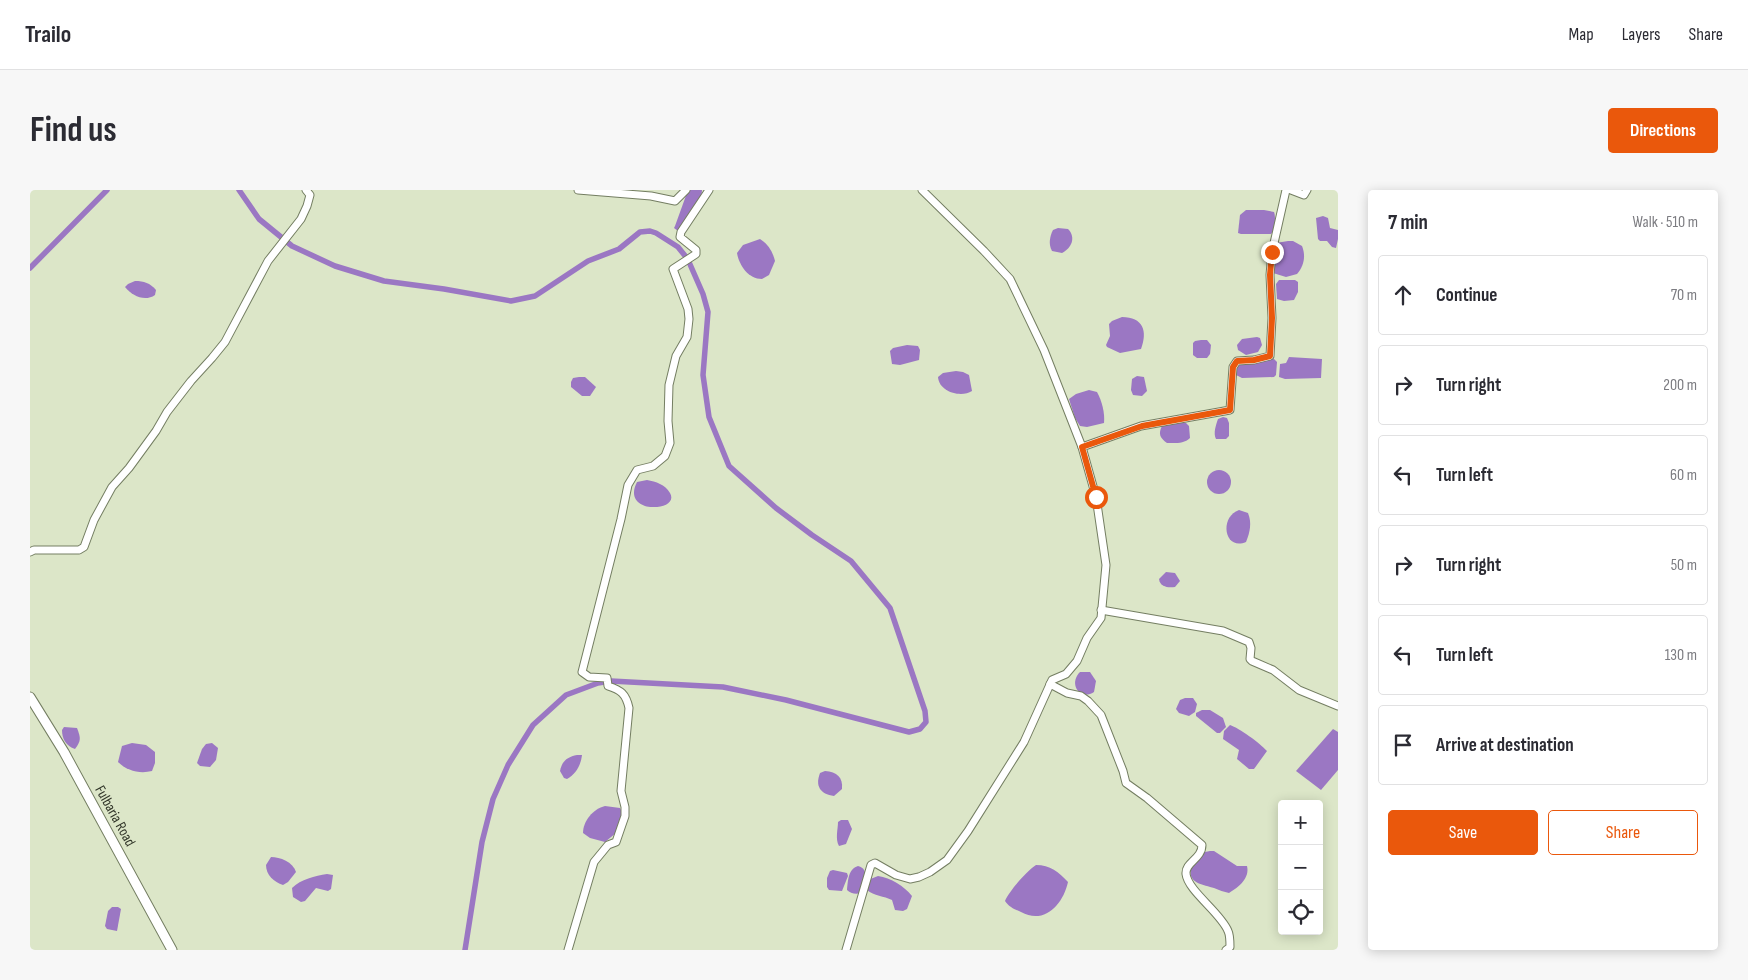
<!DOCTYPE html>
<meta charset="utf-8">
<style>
:root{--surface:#fff;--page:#f7f7f7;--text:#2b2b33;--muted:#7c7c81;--line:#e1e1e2;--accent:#ea580c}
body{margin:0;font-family:"Sofia Sans Condensed",sans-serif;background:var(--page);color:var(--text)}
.controls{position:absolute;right:15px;bottom:15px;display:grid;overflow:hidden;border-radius:5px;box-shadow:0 2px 12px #0003}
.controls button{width:45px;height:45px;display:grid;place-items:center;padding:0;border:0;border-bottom:1px solid var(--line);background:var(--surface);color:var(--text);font:25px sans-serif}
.stop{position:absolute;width:15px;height:15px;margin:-11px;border:4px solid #ea580c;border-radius:50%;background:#fff}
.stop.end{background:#ea580c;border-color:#fff;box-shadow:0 1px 5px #0008}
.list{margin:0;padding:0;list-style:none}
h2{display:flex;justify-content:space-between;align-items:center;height:65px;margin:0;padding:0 20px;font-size:21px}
h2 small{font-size:16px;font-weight:400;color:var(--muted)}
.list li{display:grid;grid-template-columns:32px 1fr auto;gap:15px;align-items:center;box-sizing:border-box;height:80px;margin:0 10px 10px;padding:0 10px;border:1px solid var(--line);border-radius:5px}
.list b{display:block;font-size:19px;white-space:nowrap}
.list em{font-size:16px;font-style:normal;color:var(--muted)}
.actions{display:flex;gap:10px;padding:15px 20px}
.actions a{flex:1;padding:11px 0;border:1px solid var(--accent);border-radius:5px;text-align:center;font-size:18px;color:var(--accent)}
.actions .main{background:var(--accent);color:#fff}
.icon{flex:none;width:28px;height:28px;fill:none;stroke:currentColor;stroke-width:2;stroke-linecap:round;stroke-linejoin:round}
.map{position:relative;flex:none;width:1308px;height:760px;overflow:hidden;border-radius:5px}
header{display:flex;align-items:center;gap:30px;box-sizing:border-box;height:70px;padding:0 25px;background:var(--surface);border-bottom:1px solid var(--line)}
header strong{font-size:24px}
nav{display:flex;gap:28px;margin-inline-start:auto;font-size:18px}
.intro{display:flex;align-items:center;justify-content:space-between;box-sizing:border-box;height:120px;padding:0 30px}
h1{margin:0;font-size:35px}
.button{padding:12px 22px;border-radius:5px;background:var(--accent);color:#fff;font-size:18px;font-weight:700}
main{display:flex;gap:30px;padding:0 30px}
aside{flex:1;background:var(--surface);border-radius:5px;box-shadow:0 2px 12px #0003}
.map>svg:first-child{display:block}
.water{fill:#9b77c3}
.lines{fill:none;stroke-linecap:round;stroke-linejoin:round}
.canal{stroke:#9b77c3;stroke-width:5.5}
.minor-casing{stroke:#747e62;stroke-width:9}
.major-casing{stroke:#747e62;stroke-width:11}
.minor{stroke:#fff;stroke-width:7}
.major{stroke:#fff;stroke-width:9}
.route{stroke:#ea580c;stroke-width:6}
.labels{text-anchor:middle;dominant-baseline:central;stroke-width:5;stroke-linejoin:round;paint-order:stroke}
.street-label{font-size:15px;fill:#303428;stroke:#dce6c8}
</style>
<header>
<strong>Trailo</strong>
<nav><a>Map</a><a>Layers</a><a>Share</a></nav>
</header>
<div class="intro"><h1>Find us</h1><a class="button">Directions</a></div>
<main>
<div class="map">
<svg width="1308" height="760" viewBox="0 0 1308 760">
<rect width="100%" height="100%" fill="#dce6c8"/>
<!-- water -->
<g class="water">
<path d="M658,0h14c0,13 -15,32 -24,41l-4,-3 1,-2z"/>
<path d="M1216,20h18l10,2c2,5 1,18 -3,22h-30l-3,-1 2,-18z"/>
<path d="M1293,26l5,2 2,10 8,2v9l-2,9 -4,-1 -5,-6h-7l-2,-2 -2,-21z"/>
<path d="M1028,38l10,1c8,8 4,19 -6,24l-10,-2c-4,-7 -2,-15 1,-21z"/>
<path d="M730,49c8,5 13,13 15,22l-6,14 -7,4c-14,0 -23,-14 -25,-26l6,-8z"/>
<path d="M1258,51h5l9,5c4,10 2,20 -5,28l-11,3 -13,-4 3,-30z"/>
<path d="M1249,90h16l3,2v10l-4,8 -10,1 -7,-2 -1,-15z"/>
<path d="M105,91c9,0 15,2 21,9l-1,5c-10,7 -23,1 -30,-8l3,-3z"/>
<path d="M1092,127c21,0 26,14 19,32l-21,4 -13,-6 -1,-2 4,-9 -1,-12 3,-3z"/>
<path d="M1227,147l3,1 2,7 -4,7 -12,3 -8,-5 -1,-5 5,-6z"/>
<path d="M1171,150h6l4,5 -1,9 -3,4h-10l-4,-3v-12l2,-2z"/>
<path d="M877,155l11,1 2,4 -1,10 -19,5 -8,-1 -2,-13 3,-3z"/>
<path d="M1259,167l33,2 -1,19 -36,1 -6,-2 1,-13 6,-1z"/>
<path d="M1241,169h3l3,3 -1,13 -2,2 -32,1 -6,-3v-8l2,-2z"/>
<path d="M926,181l7,1 6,3 3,16c-11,7 -33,1 -34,-14l5,-4z"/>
<path d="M1107,186l7,1 3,14 -5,5 -9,-1 -2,-5 1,-11z"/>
<path d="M549,187h6l11,10 -6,9h-8l-11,-9v-5l2,-4z"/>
<path d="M1059,200l8,2c5,9 8,21 7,31l-17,4 -7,-1 -5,-8 -6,-19 7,-5z"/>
<path d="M1193,227l4,1 2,5v13l-3,3h-10c-3,-6 0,-14 2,-20z"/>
<path d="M1150,232l6,1 3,3 1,12c-6,6 -15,5 -23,5 -7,-5 -9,-9 -5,-17z"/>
<circle cx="1189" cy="292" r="12"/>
<path d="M617,290c9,2 18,4 23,13 11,19 -50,22 -33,-11z"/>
<path d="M1209,320l9,3c4,10 2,19 -2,29 -22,9 -27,-25 -7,-32z"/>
<path d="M1136,382l9,1 5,8 -5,6c-7,1 -15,0 -16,-8z"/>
<path d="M1050,482h10l6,9 -2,11c-14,9 -26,-8 -14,-20z"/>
<path d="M1155,508h8l4,6 -2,8 -6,4 -10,-3 -3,-4 4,-9z"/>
<path d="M1172,520h8l13,8 3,9 -6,6h-3l-21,-17v-3z"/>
<path d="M1200,535c9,3 30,18 37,26l-13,18h-5l-12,-10 2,-9 -16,-11 1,-8z"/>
<path d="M34,537l13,1c4,10 4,13 -2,21 -9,-3 -13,-10 -13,-19z"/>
<path d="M1303,539l5,3v38l-17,20 -25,-19z"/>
<path d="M102,553l14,2 9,7v11l-3,8c-12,3 -25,0 -34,-9l4,-16z"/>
<path d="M182,553l6,5 -2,12 -6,7 -10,-1 -3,-3 5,-14 4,-5z"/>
<path d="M547,565h5c-1,10 -6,19 -15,24l-3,-1 -4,-7c2,-10 7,-14 17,-16z"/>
<path d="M795,581c12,1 18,6 17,18l-8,7c-14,-2 -19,-10 -14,-23z"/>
<path d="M575,616l15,2 3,6 -7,19 -11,9 -15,-4 -7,-5c0,-12 10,-24 22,-27z"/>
<path d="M811,630h7l4,9 -6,15 -7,2c-4,-7 -1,-17 -1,-24z"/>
<path d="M1180,661h4l23,15h10c3,12 -8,21 -18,27 -5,-1 -10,-3 -15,-5 -9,-3 -29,-5 -22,-21 3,-6 9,-10 13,-15z"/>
<path d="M241,667c9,0 22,5 25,15l-8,10 -5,3c-9,-3 -17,-10 -17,-20z"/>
<path d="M1006,675c14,0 23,7 32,17 -5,23 -24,43 -47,30 -7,-3 -12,-5 -16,-11 4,-10 22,-30 31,-36z"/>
<path d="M828,676c13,3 5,18 2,27 -4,2 -10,0 -13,-3 1,-9 1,-21 11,-24z"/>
<path d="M803,680l14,3 1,3 -6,15 -13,-1 -2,-3v-9l3,-7z"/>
<path d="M297,684l6,1 -2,14 -3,2 -12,-3 -11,13 -4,1 -8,-5 -1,-9c9,-9 23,-12 35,-14z"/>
<path d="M848,686c13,2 26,10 34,20l-5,13 -4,2 -8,-1 -3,-10c-8,-4 -18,-4 -25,-10l1,-10z"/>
<path d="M82,717h6l3,2 -4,22 -10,-2 -2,-3 3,-15z"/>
</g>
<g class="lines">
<!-- canal -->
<g class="canal">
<path d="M209,0l20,29 33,27 43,20 49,15 60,8 67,12 24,-5 53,-35 31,-12 21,-17 10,-1 6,2 22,14 8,10"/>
<path d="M0,78l77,-78"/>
<path d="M435,760l17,-108 11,-43 15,-34 25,-40 33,-30 32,-12 13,-2 112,6 63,13 123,32 11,-3 6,-7 -1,-11 -35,-103 -39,-47 -39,-26 -36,-27 -47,-42 -20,-49 -6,-42 5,-63 -5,-18 -14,-32"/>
</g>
<!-- minor casing -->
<g class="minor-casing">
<g id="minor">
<path d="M548,0l73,6 24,5 11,-11"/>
<path d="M892,0l62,61 26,28 34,71 38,97"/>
<path d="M1261,0l13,5 3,-5"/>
<path d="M0,362l4,-2h45l5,-3 10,-27 18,-33 17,-19 27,-37 11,-19 24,-31 21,-23 13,-16 43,-81 33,-42 6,-13 3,-11 -4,-5"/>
<path d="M1071,420l122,21 26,11 2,6 -1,11 2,2 21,9 26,20 39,16"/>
<path d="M1020,494l17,9 14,3 7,5 13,14 22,56 3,12 21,15 55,47c0,14 -17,17 -16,29 2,17 35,39 42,57 2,4 2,11 2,16l-4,3"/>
<path d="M538,760l26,-88 14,-17 8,-3 9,-26v-9l-4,-16 8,-83c-3,-14 -8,-18 -21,-22l-1,-8 -18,-1 -7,-5 39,-153 7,-34 9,-15 16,-4 12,-10 5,-13 -2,-22 1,-36 7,-29 11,-19 2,-18 -1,-10 -15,-40 23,-15v-4l-16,-13 1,-5 28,-42"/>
<path d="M816,760l25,-85 4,-2 21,12 14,4 9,-2 11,-5 17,-12 21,-29 56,-89 28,-62 14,-6 11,-13 10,-23 14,-20 5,-53 -10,-68 -14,-50 59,-21 89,-16 3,-43 4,-6 17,-1 16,-4 2,-38 -2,-43 2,-23 14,-62"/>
</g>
</g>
<!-- major casing -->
<g class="major-casing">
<path id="major" d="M0,507l34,55 108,198"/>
</g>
<!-- minor -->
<use href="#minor" class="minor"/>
<!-- major -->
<use href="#major" class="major"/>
</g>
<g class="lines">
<!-- route -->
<path class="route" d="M1066,307l-14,-50 60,-21 88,-16 3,-43 4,-6 17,-1 16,-4 2,-38 -2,-43 2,-23"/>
</g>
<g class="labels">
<!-- street labels -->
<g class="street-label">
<text transform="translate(85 626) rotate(61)">Fulbaria Road</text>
</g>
</g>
</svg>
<div class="controls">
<button>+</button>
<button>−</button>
<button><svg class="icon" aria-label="locate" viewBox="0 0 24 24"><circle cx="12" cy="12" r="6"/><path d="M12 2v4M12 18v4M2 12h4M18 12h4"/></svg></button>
</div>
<div class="stop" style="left:1066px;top:307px"></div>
<div class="stop end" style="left:1242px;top:62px"></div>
</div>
<aside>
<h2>7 min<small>Walk · 510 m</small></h2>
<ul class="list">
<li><svg class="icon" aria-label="ahead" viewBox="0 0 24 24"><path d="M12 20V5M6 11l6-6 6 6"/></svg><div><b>Continue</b></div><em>70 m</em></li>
<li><svg class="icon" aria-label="right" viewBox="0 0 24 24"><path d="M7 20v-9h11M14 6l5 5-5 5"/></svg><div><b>Turn right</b></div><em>200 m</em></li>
<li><svg class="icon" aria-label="left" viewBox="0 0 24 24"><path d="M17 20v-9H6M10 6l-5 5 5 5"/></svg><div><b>Turn left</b></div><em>60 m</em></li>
<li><svg class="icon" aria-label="right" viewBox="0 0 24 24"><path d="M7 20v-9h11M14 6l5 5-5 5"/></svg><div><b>Turn right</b></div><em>50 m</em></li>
<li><svg class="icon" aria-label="left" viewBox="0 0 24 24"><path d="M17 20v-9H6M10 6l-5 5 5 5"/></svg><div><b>Turn left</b></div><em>130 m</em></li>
<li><svg class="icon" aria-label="arrive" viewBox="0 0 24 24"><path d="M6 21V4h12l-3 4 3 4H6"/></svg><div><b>Arrive at destination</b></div></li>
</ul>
<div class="actions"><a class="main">Save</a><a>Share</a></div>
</aside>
</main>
